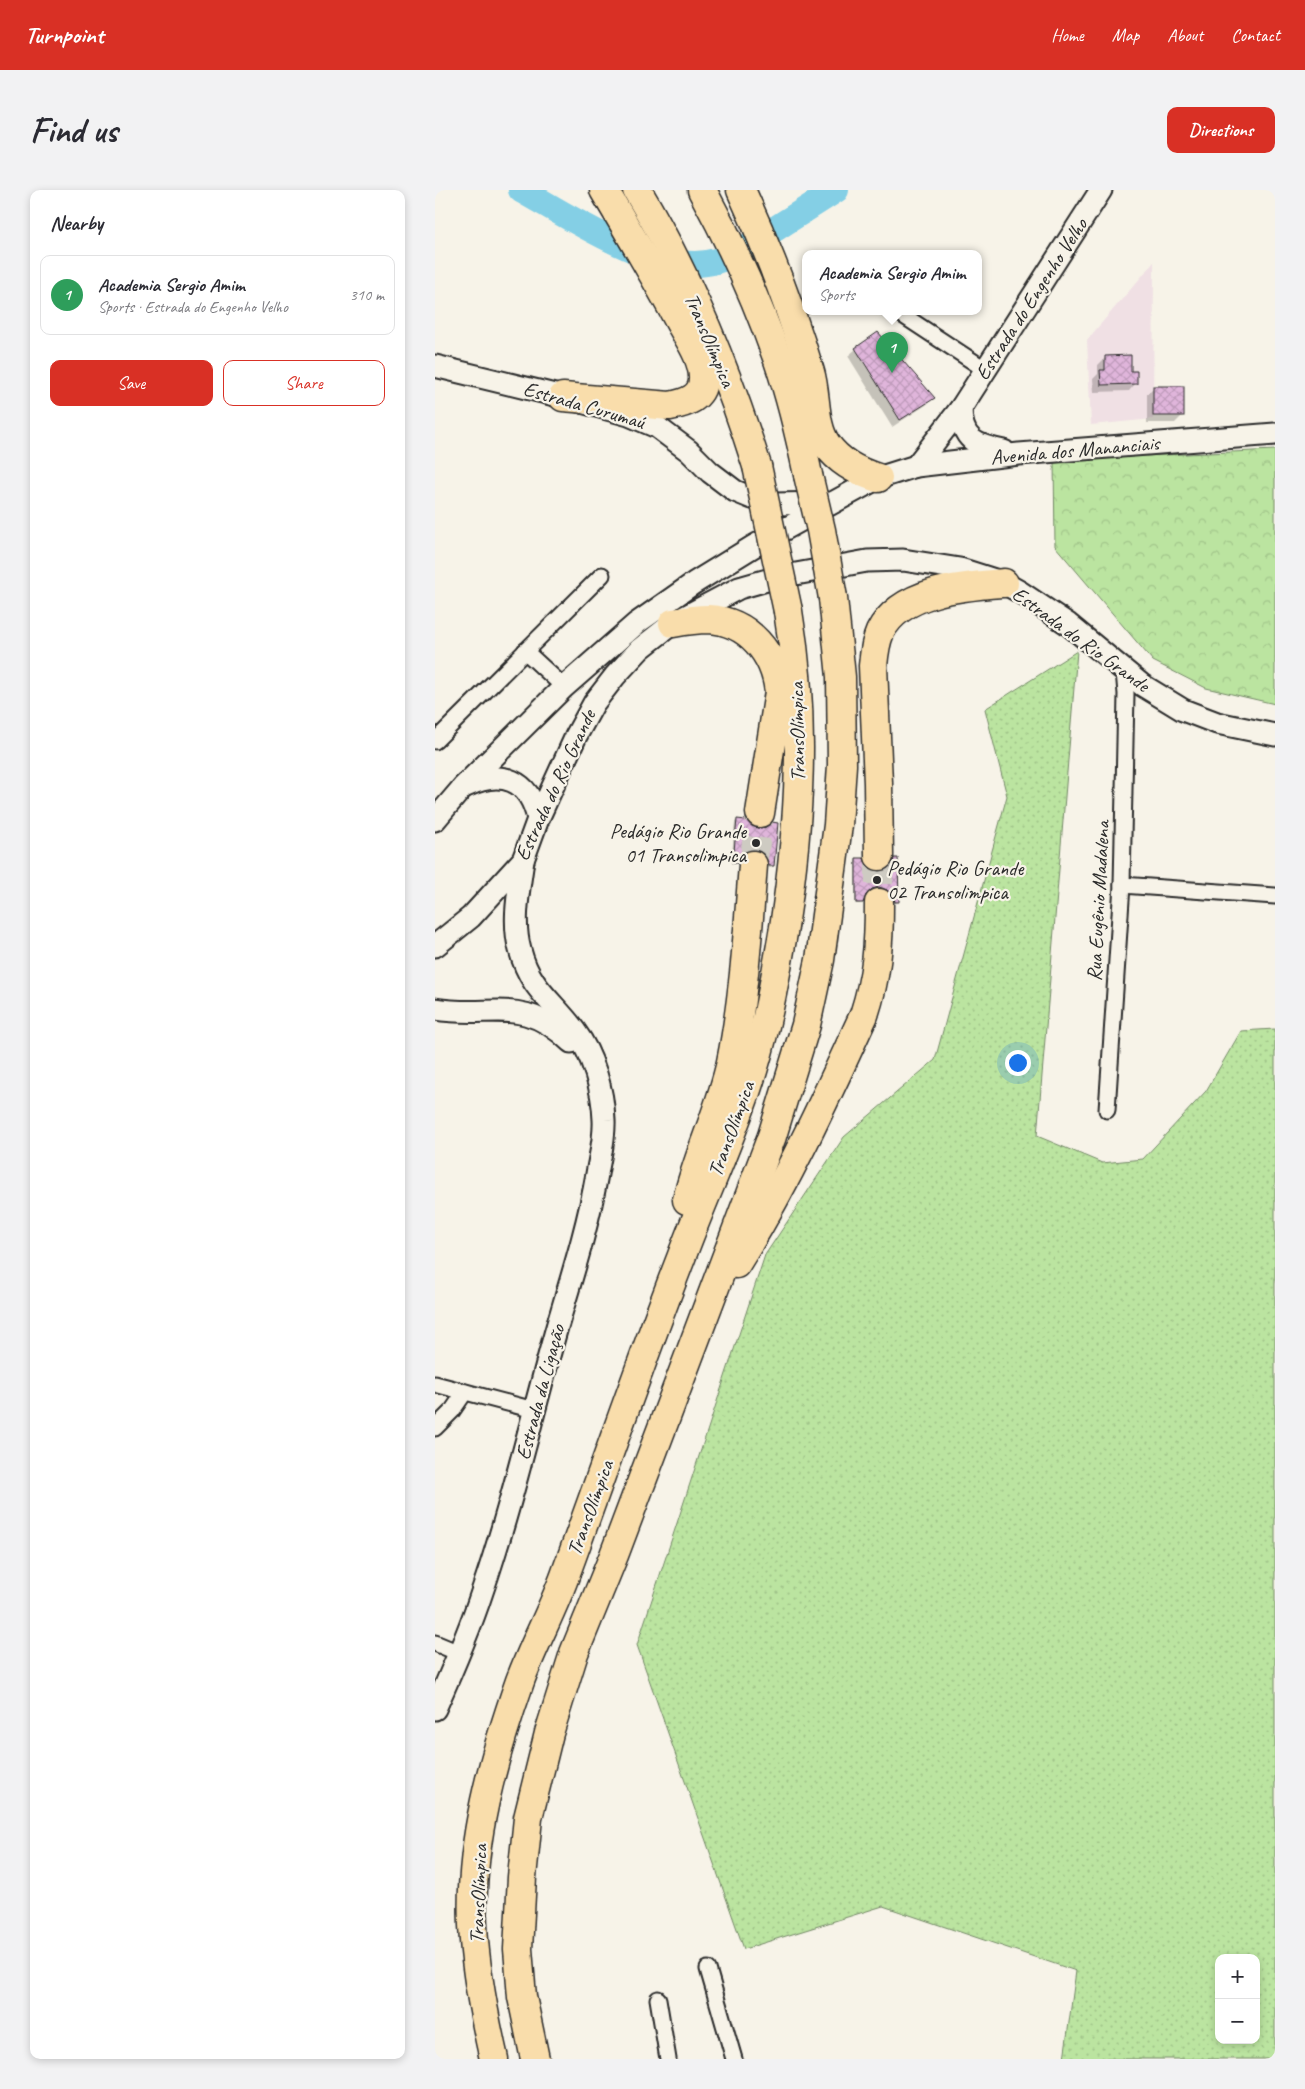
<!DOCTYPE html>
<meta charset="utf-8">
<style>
:root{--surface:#fff;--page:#f2f2f3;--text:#2b2b33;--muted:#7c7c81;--line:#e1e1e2;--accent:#d93025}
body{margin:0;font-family:Caveat,sans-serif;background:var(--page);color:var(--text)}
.controls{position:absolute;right:15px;bottom:15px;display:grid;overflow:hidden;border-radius:10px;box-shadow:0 2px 8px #0003}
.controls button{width:45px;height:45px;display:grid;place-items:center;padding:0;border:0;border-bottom:1px solid var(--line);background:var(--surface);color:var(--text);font:25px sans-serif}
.you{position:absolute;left:582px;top:872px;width:18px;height:18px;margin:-12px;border:4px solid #fff;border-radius:50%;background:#1a73e8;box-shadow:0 0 0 8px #1a73e833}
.badge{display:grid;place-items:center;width:32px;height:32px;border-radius:50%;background:var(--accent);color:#fff;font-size:16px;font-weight:700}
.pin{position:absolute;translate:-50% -41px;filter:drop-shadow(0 1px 2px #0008)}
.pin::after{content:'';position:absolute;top:26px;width:18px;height:15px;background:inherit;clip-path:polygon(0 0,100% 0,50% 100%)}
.popup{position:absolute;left:367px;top:60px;width:180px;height:65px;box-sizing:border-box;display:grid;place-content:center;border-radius:10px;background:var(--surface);filter:drop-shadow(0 1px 4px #0005);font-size:16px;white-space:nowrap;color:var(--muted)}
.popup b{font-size:19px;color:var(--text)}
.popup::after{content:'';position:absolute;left:50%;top:100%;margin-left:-10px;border:10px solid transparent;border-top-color:var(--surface)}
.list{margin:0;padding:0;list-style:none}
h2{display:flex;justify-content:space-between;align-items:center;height:65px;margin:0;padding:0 20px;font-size:21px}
h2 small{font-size:16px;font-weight:400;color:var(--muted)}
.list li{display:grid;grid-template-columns:32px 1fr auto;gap:15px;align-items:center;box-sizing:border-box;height:80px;margin:0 10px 10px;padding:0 10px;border:1px solid var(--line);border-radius:10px}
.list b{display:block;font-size:19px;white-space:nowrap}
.list p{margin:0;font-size:16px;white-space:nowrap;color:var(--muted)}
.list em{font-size:16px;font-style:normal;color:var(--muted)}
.actions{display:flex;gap:10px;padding:15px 20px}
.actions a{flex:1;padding:11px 0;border:1px solid var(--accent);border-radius:10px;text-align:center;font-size:18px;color:var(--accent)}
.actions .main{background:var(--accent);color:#fff}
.map{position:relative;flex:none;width:840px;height:1869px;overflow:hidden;border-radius:10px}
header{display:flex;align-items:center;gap:30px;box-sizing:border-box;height:70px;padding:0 25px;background:var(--accent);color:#fff}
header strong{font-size:24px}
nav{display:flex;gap:28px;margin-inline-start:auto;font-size:18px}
.intro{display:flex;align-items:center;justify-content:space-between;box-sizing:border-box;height:120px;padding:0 30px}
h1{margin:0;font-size:35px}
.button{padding:12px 22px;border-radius:10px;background:var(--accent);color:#fff;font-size:18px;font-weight:700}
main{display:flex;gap:30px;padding:0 30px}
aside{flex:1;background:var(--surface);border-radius:10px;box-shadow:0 2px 8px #0003}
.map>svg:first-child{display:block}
.built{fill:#f0e0e4}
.green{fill:url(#green-dots);stroke:#738866;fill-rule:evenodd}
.forest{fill:url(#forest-crowns);stroke:#738866}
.shadow{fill:#0003}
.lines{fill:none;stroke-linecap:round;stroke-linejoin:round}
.river{stroke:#84cfe5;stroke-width:26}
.building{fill:url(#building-cross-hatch);stroke:#2b2b2b}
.highway-tunnel{stroke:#cecbc2;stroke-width:28;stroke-dasharray:28 14;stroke-linecap:butt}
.street-casing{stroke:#2b2b2b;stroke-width:19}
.secondary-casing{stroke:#2b2b2b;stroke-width:25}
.highway-casing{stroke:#2b2b2b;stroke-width:31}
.street{stroke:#f7f3e8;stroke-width:15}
.secondary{stroke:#f7f3e8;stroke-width:21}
.highway{stroke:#f9ddab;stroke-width:28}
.highway-bridge-casing{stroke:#2b2b2b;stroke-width:31;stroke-linecap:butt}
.highway-bridge{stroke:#f9ddab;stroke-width:28}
.poi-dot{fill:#2b2b2b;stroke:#f7f3e8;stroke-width:2}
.labels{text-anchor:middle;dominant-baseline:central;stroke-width:4.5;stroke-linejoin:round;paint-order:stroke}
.street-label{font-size:21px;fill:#2b2b2b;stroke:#f7f3e8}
.poi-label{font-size:21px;fill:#2b2b2b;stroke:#f7f3e8;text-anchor:end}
</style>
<header>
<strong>Turnpoint</strong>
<nav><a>Home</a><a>Map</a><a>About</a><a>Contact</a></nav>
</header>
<div class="intro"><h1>Find us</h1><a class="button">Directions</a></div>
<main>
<aside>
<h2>Nearby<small></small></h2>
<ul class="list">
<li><span class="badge" style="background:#2e9e5b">1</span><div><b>Academia Sergio Amim</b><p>Sports · Estrada do Engenho Velho</p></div><em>310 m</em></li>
</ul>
<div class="actions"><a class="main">Save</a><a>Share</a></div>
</aside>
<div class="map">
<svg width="840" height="1869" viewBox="0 0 840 1869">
<defs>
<pattern id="green-dots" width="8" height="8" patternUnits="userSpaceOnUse" patternTransform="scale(1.25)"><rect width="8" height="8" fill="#bbe4a0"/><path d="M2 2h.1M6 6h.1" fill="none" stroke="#a1c48a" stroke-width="1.8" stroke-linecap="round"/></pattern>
<pattern id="forest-crowns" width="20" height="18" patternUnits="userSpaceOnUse" patternTransform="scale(1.25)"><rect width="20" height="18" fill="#bbe4a0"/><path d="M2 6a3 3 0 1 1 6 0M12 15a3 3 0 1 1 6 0" fill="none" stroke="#a1c48a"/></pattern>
<pattern id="building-cross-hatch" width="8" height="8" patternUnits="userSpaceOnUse" patternTransform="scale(1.25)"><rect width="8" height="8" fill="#e0b5db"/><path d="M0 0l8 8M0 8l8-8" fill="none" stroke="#c09cbc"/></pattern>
</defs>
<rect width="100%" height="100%" fill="#f7f3e8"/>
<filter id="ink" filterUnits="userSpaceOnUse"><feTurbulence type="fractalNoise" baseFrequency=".02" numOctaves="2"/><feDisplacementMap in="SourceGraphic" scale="10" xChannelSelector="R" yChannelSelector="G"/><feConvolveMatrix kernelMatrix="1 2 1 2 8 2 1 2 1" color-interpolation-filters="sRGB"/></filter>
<g filter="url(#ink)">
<!-- built -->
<path class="built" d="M719,72l-1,157 -62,6 -4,-85z"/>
<!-- green -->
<path class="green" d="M642,461l-40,485 65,27 41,-4 63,-68 35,-60 34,-2v1030h-211l12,-88 -193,-65 -139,43 -107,-304 128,-390 79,-118 91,-77 72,-264 -22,-87zM784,1768h37v82h-37z"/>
<!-- forest -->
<path class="forest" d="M840,260v254l-69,-16 -53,-27 -98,-115 -1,-86z"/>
<!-- shadow -->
<g class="shadow">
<path d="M421,159l77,49 -7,7 -34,22 -44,-71z"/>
<path d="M670,168l25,14 6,11 -7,8 -35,1 -1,-13 5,-5v-9z"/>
<path d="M719,197l29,28 -8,8h-28v-29z"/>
<path d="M302,630l36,46 -2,2 -4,-1 -1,-6 -6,-7 -8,-3 -10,2 -5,9 -6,2 4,-42z"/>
<path d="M422,669l13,11 9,3 12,-6 4,-8 2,43 -2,2h-2l-8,-13 -9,-2 -8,2 -3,3 -5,10h-5v-43z"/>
</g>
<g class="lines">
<!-- river -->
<path class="river" d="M86,0c49,27 138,88 195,71 21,-6 38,-18 56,-30 21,-14 43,-27 64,-41"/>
</g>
<!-- building -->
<g class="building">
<path d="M443,142l57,66 -35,22 -45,-72z"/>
<path d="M696,165v16h6v13l-36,1 -1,-15h5v-14z"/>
<rect x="718" y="196" width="31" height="30"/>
<path d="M302,629l9,1 5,5 7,3 8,-1 6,-5 6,1 -4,43h-5l-2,-7 -5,-7 -7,-2 -9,1 -6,5 -2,7 -5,-1z"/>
<path d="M421,668h8l2,6 5,5 8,3 8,-3 5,-5 2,-6h4l1,44h-4l-2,-6 -6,-6 -8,-3 -7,2 -6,6 -3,8h-7z"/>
</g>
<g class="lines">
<!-- highway-tunnel -->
<g class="highway-tunnel">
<path d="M444,666v47"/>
<path d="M318,675l7,-52"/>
</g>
<!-- street casing -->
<g class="street-casing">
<g id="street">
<path d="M463,122l88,58"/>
<path d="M90,461l39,36"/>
<path d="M0,551l167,-166"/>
<path d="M687,695l153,11"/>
<path d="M672,920l15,-225 4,-191 -2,-23"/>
<path d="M0,1194l99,26"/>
<path d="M0,1238l17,-17 13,-19"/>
<path d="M0,1453l24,10"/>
<path d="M273,1779l26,90"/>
<path d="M223,1809l10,60"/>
</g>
</g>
<!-- secondary casing -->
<g class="secondary-casing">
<g id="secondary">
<path d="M0,176l128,31 66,18 28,12 32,24 21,21 25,19 17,7 22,6 54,-1"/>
<path d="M526,218c0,32 15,38 43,43"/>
<path d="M481,276l45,-58 140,-218"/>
<path d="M31,596c36,-17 63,-7 72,33"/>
<path d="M0,630l28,-33 101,-100 73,-64 57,-40 60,-37 124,-68 38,-12 103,-12 256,-20"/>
<path d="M0,756l36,-29 52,-57 15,-41 38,-83 18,-33 21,-27 25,-27 33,-26 66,-35 35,-10 93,-17 36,-1 57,9 44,14 16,9 48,32 74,61 41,25 34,13 58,12"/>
<path d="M0,819c57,10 87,-15 136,33"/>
<path d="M0,1519c17,-38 34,-77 47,-117 30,-87 50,-177 75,-265 15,-51 31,-101 40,-153 3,-18 8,-36 7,-54 -1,-30 -11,-65 -29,-89 -22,-30 -45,-42 -55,-81 -8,-29 -1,-60 3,-90"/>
</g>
</g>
<!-- highway casing -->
<g class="highway-casing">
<g id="highway">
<path d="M202,0c52,87 90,181 120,276"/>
<path d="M267,0c29,53 56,113 76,170 13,38 22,76 30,115"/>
<path d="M306,0c27,59 50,119 69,182 7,23 3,53 17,73 13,18 31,27 51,33"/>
<path d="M128,207l107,9c16,-3 32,-8 33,-26 1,-20 -14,-41 -23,-57 -24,-45 -50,-89 -76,-133"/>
<path d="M238,433c11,-2 23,-4 35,-4 41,2 67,35 71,73l-19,121"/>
<path d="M444,666l-1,-73 -5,-117c1,-11 2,-23 7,-34 21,-42 84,-46 124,-49"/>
<path d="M252,1010c11,-47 34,-91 44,-138 13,-65 17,-132 22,-197"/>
<path d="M301,1074c50,-79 89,-164 128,-249 13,-40 15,-70 15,-112"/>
<path d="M59,1869c-10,-44 -19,-89 -21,-134 -4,-82 20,-167 47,-244 14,-38 34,-73 47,-111 38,-104 74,-209 114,-312 21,-57 47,-112 66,-169 18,-52 28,-108 37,-162 16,-105 22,-210 4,-316"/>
<path d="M100,1869l-13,-62 -4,-48 4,-72 6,-59 21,-85 25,-80 40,-98 158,-419 34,-111 14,-65 18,-135 4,-60 -1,-88 -8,-79"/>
</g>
</g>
<!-- street -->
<use href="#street" class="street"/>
<!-- secondary -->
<use href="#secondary" class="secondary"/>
<!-- highway -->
<use href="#highway" class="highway"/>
<!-- highway-bridge casing -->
<g class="highway-bridge-casing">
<g id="highway-bridge">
<path d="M322,276l31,145"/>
<path d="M373,285l13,55 12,68"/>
</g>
</g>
<!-- highway-bridge -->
<use href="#highway-bridge" class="highway-bridge"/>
</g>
</g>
<!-- markers -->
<g class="poi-dot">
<circle cx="321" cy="653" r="5"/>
<circle cx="442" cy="690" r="5"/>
</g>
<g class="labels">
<!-- street labels -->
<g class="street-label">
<text transform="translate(596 109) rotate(-57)">Estrada do Engenho Velho</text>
<text transform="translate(275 150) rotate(67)">TransOlímpica</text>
<text transform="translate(149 215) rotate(16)">Estrada Curumaú</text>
<text transform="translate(640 260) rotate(-5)">Avenida dos Mananciais</text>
<text transform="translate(646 449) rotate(36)">Estrada do Rio Grande</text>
<text transform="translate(362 542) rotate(-91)">TransOlímpica</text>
<text transform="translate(120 595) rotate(-65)">Estrada do Rio Grande</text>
<text transform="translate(663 711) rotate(-87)">Rua Eugênio Madalena</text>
<text transform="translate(296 939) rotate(-70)">TransOlímpica</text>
<text transform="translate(105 1202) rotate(-75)">Estrada da Ligação</text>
<text transform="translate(155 1318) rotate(-70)">TransOlímpica</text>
<text transform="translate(43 1704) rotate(-88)">TransOlímpica</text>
</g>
<!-- poi labels -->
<g class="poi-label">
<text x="311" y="641">Pedágio Rio Grande<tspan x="311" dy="24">01 Transolimpica</tspan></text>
<text x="452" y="678" text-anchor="start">Pedágio Rio Grande<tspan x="452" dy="24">02 Transolimpica</tspan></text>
</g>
</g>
</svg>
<div class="controls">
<button>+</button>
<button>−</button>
</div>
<div class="you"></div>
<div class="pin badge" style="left:457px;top:183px;background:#2e9e5b">1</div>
<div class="popup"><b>Academia Sergio Amim</b>Sports</div>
</div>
</main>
